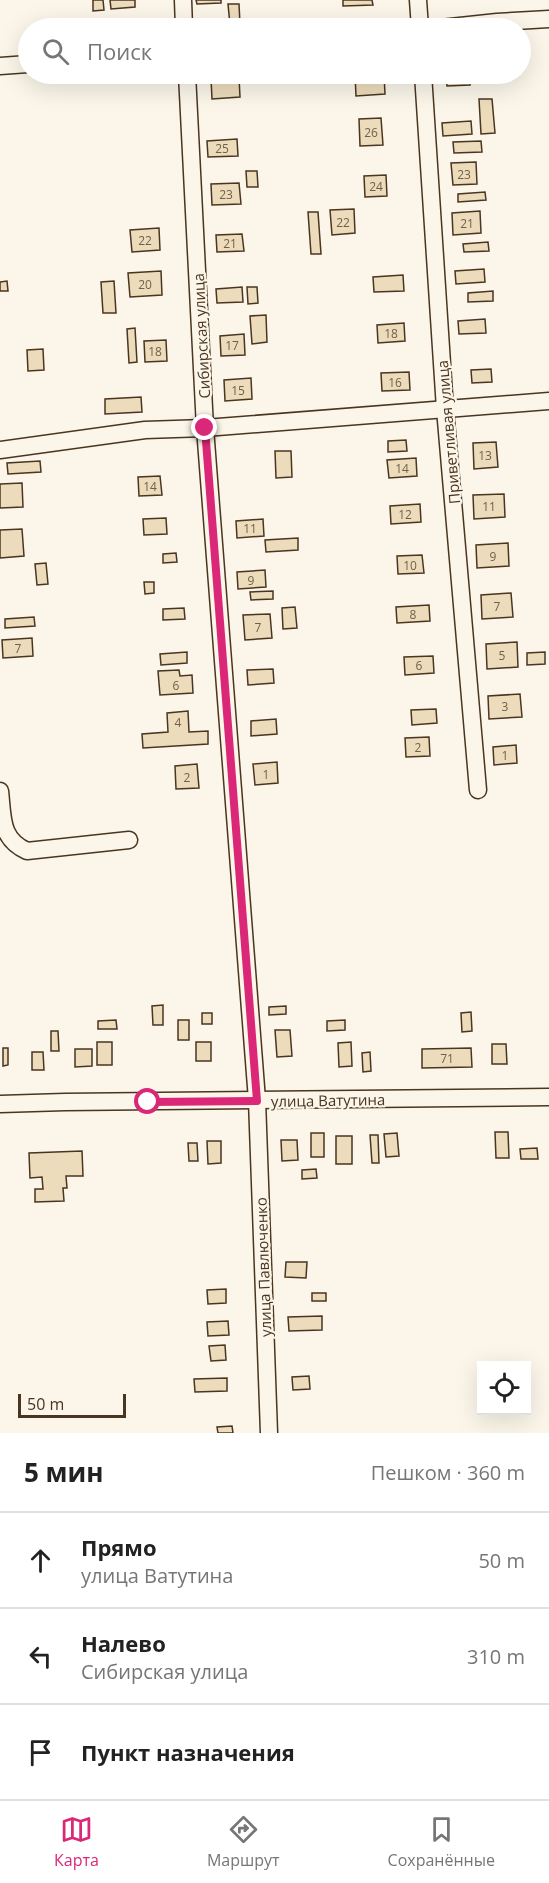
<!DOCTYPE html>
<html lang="ru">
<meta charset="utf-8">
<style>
:root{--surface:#fff;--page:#f6f6f6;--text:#222;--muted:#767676;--line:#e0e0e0;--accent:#db2777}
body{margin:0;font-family:"Open Sans",sans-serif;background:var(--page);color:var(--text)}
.controls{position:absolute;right:18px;bottom:18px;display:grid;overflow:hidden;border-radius:0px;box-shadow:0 6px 24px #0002}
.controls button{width:54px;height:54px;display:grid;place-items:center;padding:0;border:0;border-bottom:2px solid var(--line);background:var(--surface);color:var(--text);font:30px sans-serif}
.scale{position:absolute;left:18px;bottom:15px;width:108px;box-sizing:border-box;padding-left:6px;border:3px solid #4a3520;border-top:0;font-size:16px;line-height:21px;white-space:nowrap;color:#4a3520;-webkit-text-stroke:4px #fbf6e9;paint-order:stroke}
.stop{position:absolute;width:18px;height:18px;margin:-14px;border:4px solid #db2777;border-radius:50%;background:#fff}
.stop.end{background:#db2777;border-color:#fff;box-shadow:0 2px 6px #0008}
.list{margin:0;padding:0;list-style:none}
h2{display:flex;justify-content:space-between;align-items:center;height:78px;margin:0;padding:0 24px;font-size:26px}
h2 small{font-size:20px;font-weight:400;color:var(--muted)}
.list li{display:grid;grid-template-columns:39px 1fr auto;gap:18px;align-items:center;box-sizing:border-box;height:96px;padding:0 24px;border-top:2px solid var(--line)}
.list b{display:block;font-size:22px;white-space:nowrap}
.list p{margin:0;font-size:20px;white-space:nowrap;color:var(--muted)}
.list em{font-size:20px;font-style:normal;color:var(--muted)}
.icon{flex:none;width:33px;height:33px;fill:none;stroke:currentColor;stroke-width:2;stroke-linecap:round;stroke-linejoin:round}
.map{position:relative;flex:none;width:549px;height:1433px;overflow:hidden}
.search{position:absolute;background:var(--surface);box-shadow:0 6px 24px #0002;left:18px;right:18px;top:18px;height:66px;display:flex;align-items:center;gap:15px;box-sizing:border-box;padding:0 21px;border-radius:33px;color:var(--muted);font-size:22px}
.sheet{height:366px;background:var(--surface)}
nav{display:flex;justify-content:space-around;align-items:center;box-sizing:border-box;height:84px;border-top:2px solid var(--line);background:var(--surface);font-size:16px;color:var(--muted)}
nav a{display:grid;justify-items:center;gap:3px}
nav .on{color:var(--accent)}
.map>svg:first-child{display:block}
.building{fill:#ecdcbc;stroke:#4a3520;stroke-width:1.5}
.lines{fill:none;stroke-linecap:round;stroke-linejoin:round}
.minor-casing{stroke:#4a3520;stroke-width:19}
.minor{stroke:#fbf6e9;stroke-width:16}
.route{stroke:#db2777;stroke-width:8}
.labels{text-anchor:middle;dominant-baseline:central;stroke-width:4.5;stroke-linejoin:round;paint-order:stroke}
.number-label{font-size:12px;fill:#725f47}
.street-label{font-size:15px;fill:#4a3520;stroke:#fbf6e9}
</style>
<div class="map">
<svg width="549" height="1433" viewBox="0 0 549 1433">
<rect width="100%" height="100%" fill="#fbf6e9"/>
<!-- building -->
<g class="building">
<path d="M93,0h10l1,10 -11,1z"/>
<path d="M110,0h25v7l-24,2z"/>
<path d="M196,0h25v3l-24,1z"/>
<path d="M343,0h29l1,5 -30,1z"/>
<path d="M228,4h11l1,20 -10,1z"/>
<path d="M384,74l1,20 -29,2 -1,-21z"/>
<path d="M446,74h23l1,11 -23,1z"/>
<path d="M239,77l1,20 -28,2 -1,-20z"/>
<path d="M479,99h13l3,34 -14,1z"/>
<path d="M381,118l2,27 -23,1 -1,-27z"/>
<path d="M471,121l1,13 -29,2 -1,-13z"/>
<path d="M237,139l1,17 -30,1 -1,-16z"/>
<path d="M481,141l1,11 -28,1 -1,-11z"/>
<path d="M476,162l1,22 -24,1 -2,-22z"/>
<path d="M246,171h11l1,16h-11z"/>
<path d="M386,175l1,21 -22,1 -1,-21z"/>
<path d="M239,183l2,21 -29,1 -1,-21z"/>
<path d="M485,192l1,8 -28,2v-8z"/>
<path d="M354,209l1,24 -23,2 -2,-25z"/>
<path d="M480,211l1,22 -28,2 -1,-22z"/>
<path d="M308,212h10l3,42h-10z"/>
<path d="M159,228l1,22 -28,2 -2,-22z"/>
<path d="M242,234l2,17 -27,1 -1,-17z"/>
<path d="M488,242l1,9 -25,1 -1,-8z"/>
<path d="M484,269l1,13 -29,2 -1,-13z"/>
<path d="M161,271l1,24 -32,2 -2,-24z"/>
<path d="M403,275l1,16 -30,1 -1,-15z"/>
<path d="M7,281l1,10h-8v-9z"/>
<path d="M114,281l2,32h-13l-2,-31z"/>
<path d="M242,287l1,15 -26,1 -1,-14z"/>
<path d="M247,287h10l1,16 -10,1z"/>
<path d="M493,291v10l-25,1v-9z"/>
<path d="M266,315l1,27 -15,2 -2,-28z"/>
<path d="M485,319l1,14 -27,1 -1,-13z"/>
<path d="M404,323l1,18 -27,2 -1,-18z"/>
<path d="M135,328l2,34 -8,1 -2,-34z"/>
<path d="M244,334l1,21 -24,1 -1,-20z"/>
<path d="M166,340l1,21 -22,1 -1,-21z"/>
<path d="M43,349l1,21 -16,1 -1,-21z"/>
<path d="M491,369l1,13 -20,1 -1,-13z"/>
<path d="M409,372l1,18 -28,1 -1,-18z"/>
<path d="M251,378l1,21 -27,2 -1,-21z"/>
<path d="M141,397l1,15 -37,2v-15z"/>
<path d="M406,440l1,11 -19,1v-11z"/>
<path d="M496,442l2,25 -24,2 -1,-26z"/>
<path d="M275,451h16l1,26 -16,1z"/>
<path d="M416,458l1,18 -28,2 -2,-18z"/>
<path d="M40,461l1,11 -33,2 -1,-11z"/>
<path d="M160,476l2,19 -23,1 -1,-19z"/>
<path d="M22,483l1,24 -23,1v-24z"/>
<path d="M504,494l1,23 -31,2 -1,-24z"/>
<path d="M420,504l1,18 -30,2 -1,-18z"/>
<path d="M166,518l1,16 -23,1 -1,-16z"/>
<path d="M263,519l1,17 -27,2 -1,-17z"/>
<path d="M22,529l2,27 -24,2v-28z"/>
<path d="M298,538v12l-32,2 -1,-12z"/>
<path d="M508,543l1,23 -32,2 -1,-23z"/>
<path d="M176,553l1,9 -14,1v-9z"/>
<path d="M422,555l2,18 -26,1 -1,-18z"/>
<path d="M46,563l2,21 -11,1 -2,-21z"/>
<path d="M265,570l1,17 -28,2 -1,-17z"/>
<path d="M144,582h10v11l-9,1z"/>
<path d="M273,591v8l-22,1 -1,-8z"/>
<path d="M511,593l2,24 -31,2 -1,-24z"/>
<path d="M429,605l1,16 -33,2 -1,-16z"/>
<path d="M295,607l2,21 -14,1 -1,-21z"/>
<path d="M184,608l1,11 -22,1v-11z"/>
<path d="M270,614l2,24 -27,2 -2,-25z"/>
<path d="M34,617l1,9 -30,2v-9z"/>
<path d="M32,638l1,18 -30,2 -1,-18z"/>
<path d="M517,642l1,25 -31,2 -1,-25z"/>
<path d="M187,652v11l-26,2 -1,-11z"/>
<path d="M545,652v12l-18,1v-12z"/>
<path d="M433,656l1,17 -29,2 -1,-18z"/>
<path d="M273,669l1,14 -26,2 -1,-15z"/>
<path d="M179,670l1,6 12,-1 1,18 -33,2 -2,-24z"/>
<path d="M520,694l2,23 -33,2 -1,-23z"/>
<path d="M436,709l1,14 -25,2 -1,-15z"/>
<path d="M188,711l1,21 19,-1v13l-65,4 -1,-14 26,-2 -1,-19z"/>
<path d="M276,719l1,15 -26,2v-15z"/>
<path d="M429,737l1,19 -24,1 -1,-19z"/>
<path d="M516,745l1,18 -23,2 -1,-18z"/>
<path d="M277,762l1,21 -23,2 -2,-21z"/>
<path d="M197,764l2,24 -23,1 -1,-23z"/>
<path d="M163,1005v20h-10l-1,-19z"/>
<path d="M286,1006v8l-17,1v-8z"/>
<path d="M471,1012l1,19 -10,1 -1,-19z"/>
<rect x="202" y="1013" width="10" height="11"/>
<path d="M116,1020l1,9h-19v-8z"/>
<rect x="178" y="1020" width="11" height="20"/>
<path d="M345,1020v10l-18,1v-10z"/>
<path d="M275,1030h15l2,26 -15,1z"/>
<path d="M51,1031h7l1,20h-8z"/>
<rect x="97" y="1042" width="15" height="23"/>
<rect x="196" y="1042" width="15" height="19"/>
<path d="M351,1042l1,24 -13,1 -1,-24z"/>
<path d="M492,1044h14l1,20h-15z"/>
<path d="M3,1048h5v17l-5,1z"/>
<path d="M471,1048l1,19 -50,1v-19z"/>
<path d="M75,1049h17v17l-17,1z"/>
<path d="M32,1052h11l1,18h-12z"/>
<path d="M370,1052l1,19 -8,1 -1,-19z"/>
<path d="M495,1132h13l1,26h-13z"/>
<rect x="311" y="1133" width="13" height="24"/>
<path d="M397,1133l2,23 -13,1 -2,-23z"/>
<path d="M370,1135h8l1,28h-7z"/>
<rect x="336" y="1136" width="16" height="28"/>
<path d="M281,1140h16l1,20 -16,1z"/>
<path d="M207,1141h14v22l-13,1z"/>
<path d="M188,1143h9l1,18h-9z"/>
<path d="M537,1148l1,11h-17l-1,-10z"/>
<path d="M82,1151l1,25h-17l1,12h-4l1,13 -29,1v-13h8l-1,-12 -12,1 -1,-25z"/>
<path d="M316,1169l1,9 -15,1v-9z"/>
<path d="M286,1262h21l-1,16 -21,-1z"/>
<path d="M226,1289v14l-18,1 -1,-14z"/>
<rect x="312" y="1293" width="14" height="8"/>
<path d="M322,1316v14l-33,1 -1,-14z"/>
<path d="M228,1321l1,14 -21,1 -1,-14z"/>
<path d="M225,1345l1,15 -15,1 -2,-15z"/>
<path d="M309,1376l1,13 -17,1 -1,-13z"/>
<path d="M227,1378v13l-32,1 -1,-13z"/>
<path d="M232,1426l1,7h-15l-1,-6z"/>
</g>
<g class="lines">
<!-- minor casing -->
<g class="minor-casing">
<g id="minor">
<path d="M183,0l1,28"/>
<path d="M418,0l2,28"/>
<path d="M441,28l56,-6 52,-3"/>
<path d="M0,66l28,-2"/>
<path d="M187,74l18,354 52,672 12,333"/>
<path d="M423,74l22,335 33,381"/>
<path d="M0,450l145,-20 60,-2 344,-27"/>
<path d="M0,791c3,26 0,48 27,60l102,-11"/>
<path d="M0,1104l65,-2 484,-5"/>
</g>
</g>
<!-- minor -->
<use href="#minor" class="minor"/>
</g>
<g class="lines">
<!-- route -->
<path class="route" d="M148,1102l109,-1 -52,-673"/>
</g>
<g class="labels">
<!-- number labels -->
<g class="number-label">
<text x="371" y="132">26</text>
<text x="222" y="148">25</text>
<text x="464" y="174">23</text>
<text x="376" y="186">24</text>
<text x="226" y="194">23</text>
<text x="343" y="222">22</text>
<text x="467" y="223">21</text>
<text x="145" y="240">22</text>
<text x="230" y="243">21</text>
<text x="145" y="284">20</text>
<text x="391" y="333">18</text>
<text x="232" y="345">17</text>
<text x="155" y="351">18</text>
<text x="395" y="382">16</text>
<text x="238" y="390">15</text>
<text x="485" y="455">13</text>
<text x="402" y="468">14</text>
<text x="150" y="486">14</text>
<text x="489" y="506">11</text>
<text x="405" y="514">12</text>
<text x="250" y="528">11</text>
<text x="493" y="556">9</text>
<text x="410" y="565">10</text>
<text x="251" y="580">9</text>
<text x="497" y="606">7</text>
<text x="413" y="614">8</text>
<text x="258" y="627">7</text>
<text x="18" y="648">7</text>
<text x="502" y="655">5</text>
<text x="419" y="665">6</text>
<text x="176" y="685">6</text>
<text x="505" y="706">3</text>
<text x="178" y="722">4</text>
<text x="418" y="747">2</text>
<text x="505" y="755">1</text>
<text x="266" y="774">1</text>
<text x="187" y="777">2</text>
<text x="447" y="1058">71</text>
</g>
<!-- street labels -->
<g class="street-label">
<text transform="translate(201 336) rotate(-93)">Сибирская улица</text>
<text transform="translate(448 432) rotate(-95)">Приветливая улица</text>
<text transform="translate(328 1100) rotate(-1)">улица Ватутина</text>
<text transform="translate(263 1267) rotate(-92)">улица Павлюченко</text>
</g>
</g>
</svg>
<div class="controls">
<button><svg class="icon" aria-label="locate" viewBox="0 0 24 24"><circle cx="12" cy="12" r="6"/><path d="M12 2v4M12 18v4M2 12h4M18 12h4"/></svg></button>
</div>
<div class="scale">50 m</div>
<div class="stop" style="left:148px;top:1102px"></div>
<div class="stop end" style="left:205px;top:428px"></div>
<div class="search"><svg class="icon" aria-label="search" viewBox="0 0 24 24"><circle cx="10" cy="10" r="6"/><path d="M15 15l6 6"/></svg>Поиск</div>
</div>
<section class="sheet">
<h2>5 мин<small>Пешком · 360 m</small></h2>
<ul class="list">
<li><svg class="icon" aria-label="ahead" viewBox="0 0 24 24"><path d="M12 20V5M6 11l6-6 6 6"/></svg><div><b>Прямо</b><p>улица Ватутина</p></div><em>50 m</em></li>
<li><svg class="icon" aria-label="left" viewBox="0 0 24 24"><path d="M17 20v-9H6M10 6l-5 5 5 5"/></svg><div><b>Налево</b><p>Сибирская улица</p></div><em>310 m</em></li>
<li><svg class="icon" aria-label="arrive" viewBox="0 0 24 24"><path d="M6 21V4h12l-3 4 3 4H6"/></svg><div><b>Пункт назначения</b></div></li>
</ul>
</section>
<nav>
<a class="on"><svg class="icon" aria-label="map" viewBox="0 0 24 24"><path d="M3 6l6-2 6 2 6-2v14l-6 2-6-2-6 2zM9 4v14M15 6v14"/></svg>Карта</a>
<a><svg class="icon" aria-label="directions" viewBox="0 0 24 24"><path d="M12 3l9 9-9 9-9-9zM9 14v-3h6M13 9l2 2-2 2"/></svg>Маршрут</a>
<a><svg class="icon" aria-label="saved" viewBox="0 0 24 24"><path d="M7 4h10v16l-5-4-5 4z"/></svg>Сохранённые</a>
</nav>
